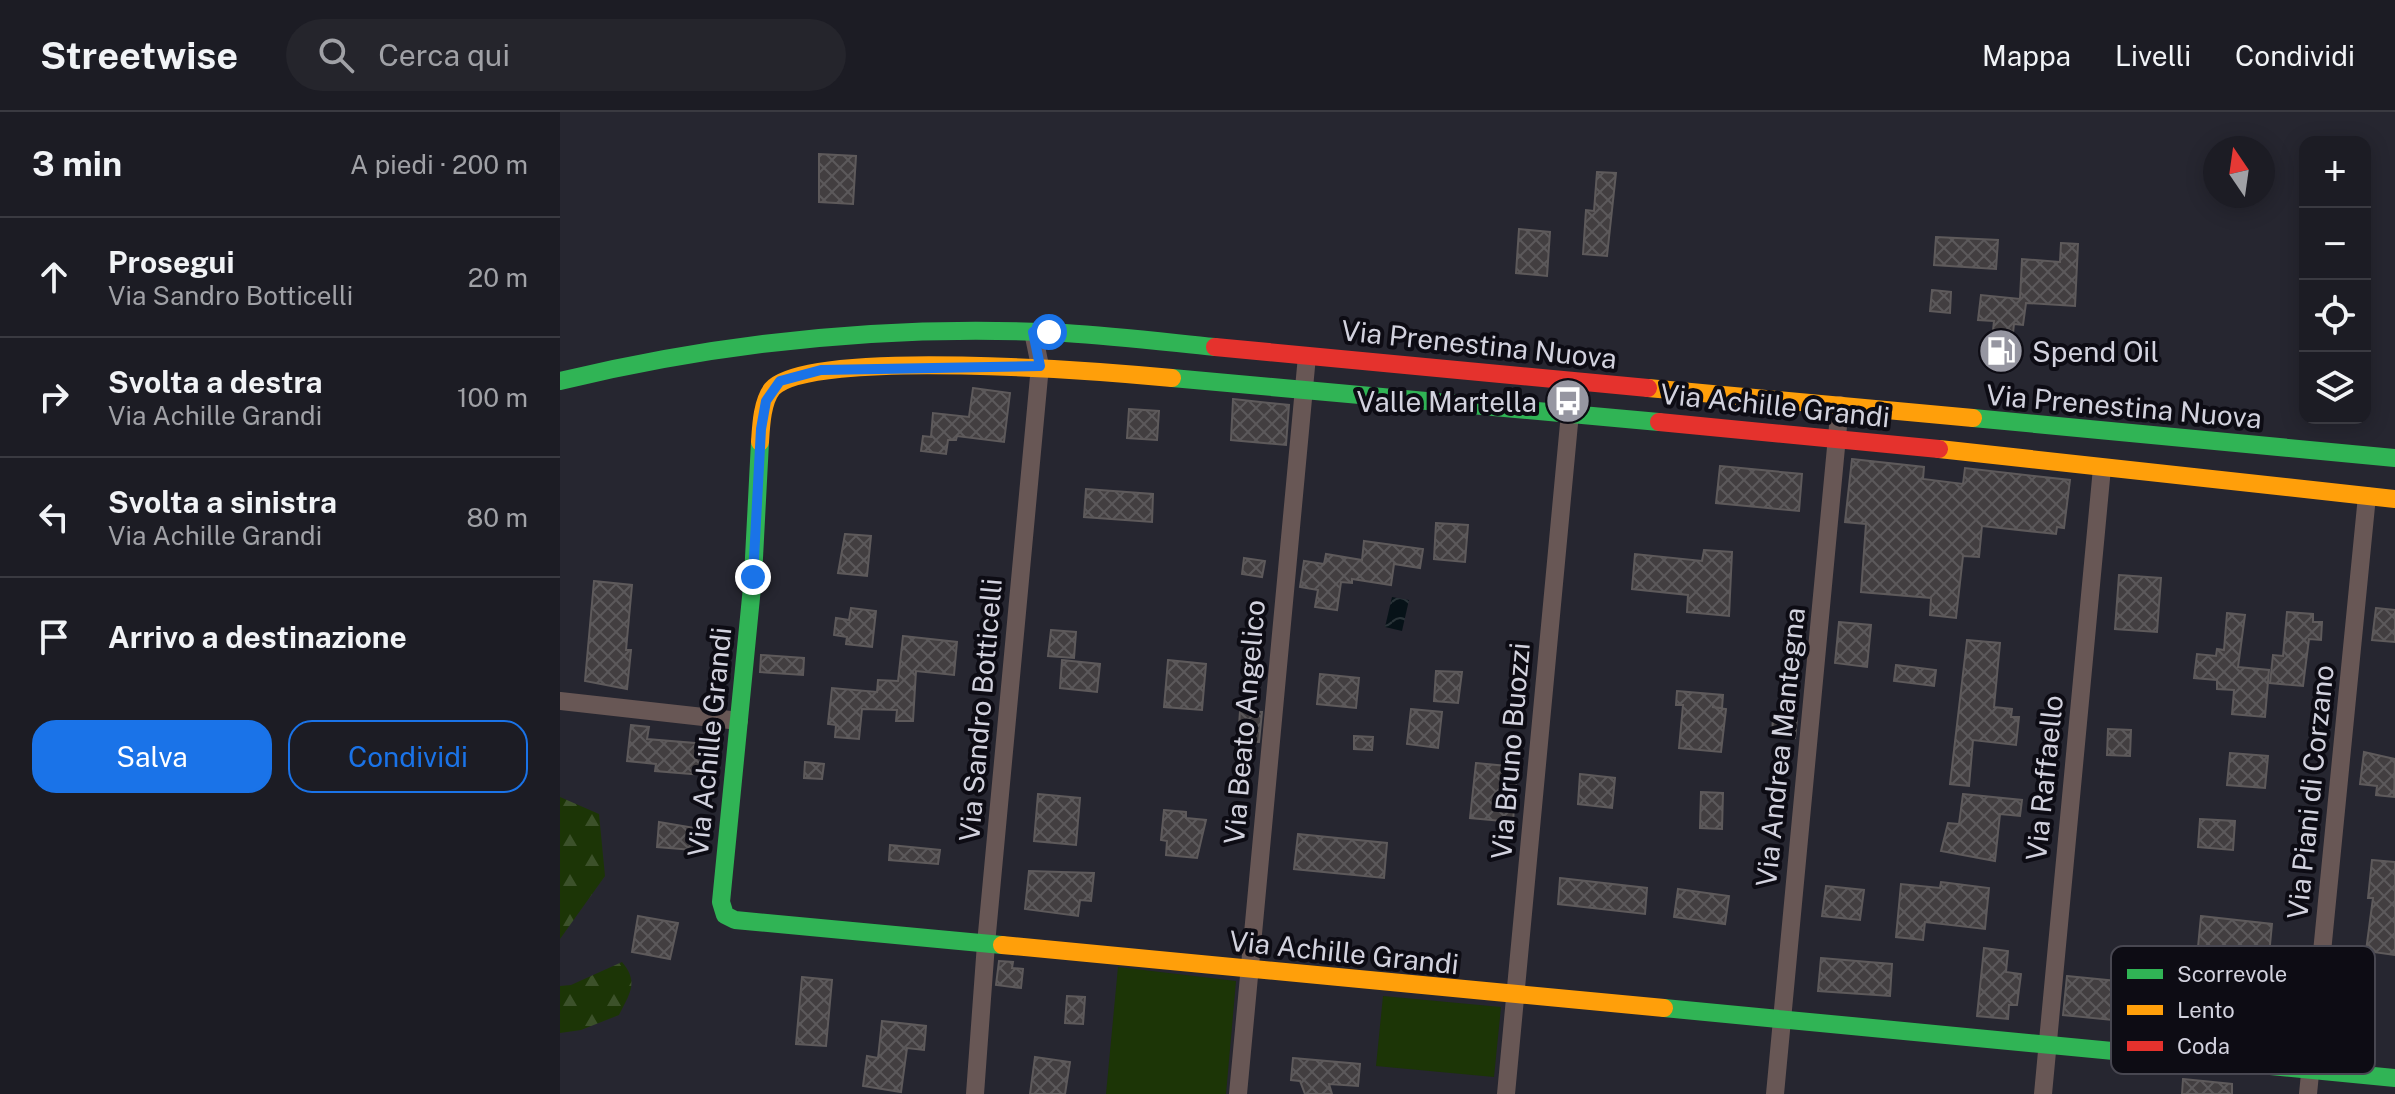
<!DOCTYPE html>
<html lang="it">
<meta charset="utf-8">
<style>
:root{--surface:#1c1c24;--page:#25252c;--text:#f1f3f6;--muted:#a0a1a6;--line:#3a3a41;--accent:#1a73e8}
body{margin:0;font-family:"Public Sans",sans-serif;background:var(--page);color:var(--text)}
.controls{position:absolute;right:24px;top:24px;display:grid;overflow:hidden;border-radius:16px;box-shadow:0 4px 20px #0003}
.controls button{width:72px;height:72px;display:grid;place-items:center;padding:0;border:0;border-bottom:2px solid var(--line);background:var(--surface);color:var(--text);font:40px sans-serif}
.compass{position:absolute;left:1643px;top:24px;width:72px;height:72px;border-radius:50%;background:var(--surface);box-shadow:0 4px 20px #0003;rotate:347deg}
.stop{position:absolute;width:24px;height:24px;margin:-18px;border:6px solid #1a73e8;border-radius:50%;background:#fff}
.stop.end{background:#1a73e8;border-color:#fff;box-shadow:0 2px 8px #0008}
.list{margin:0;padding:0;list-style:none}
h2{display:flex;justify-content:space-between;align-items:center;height:104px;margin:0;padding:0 32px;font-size:34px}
h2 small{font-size:26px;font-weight:400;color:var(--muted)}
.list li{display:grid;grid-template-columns:52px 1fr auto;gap:24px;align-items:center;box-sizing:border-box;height:120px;padding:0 32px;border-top:2px solid var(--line)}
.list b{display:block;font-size:30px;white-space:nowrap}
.list p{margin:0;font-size:26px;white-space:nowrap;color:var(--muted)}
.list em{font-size:26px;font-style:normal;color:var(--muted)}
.actions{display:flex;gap:16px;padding:24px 32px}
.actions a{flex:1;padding:18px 0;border:2px solid var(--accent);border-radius:24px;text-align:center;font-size:28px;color:var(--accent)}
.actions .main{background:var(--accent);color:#fff}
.icon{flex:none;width:44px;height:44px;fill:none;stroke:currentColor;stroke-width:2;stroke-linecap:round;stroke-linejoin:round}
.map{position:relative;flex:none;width:1835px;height:982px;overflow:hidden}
header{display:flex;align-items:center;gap:48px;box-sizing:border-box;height:112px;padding:0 40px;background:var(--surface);border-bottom:2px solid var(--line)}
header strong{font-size:38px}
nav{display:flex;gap:44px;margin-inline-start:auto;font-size:28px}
.search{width:560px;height:72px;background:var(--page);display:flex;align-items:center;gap:20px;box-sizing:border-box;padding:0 28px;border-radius:44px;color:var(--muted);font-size:30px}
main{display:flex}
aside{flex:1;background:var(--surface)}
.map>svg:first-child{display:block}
.grass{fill:#1c3506}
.forest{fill:url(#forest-firs)}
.water{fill:url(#water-waves)}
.building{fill:url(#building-cross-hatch);stroke:#5e5a5b;stroke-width:2}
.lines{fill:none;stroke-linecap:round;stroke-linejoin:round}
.street{stroke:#685755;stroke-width:18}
.fast{stroke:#30b455;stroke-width:18}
.slow{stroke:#ff9f0a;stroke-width:18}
.jam{stroke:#e5322d;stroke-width:18}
.route{stroke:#1a73e8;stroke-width:10}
.labels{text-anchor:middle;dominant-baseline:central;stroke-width:8;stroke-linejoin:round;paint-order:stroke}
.street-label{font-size:28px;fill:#d2d2de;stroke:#0d0c14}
.poi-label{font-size:28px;fill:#d2d2de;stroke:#0d0c14;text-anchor:start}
.key{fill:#0d0c14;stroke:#484751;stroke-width:2}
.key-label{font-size:22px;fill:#d2d2de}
</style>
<header>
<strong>Streetwise</strong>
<div class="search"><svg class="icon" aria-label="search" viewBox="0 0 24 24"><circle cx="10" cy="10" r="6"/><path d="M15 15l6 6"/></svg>Cerca qui</div>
<nav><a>Mappa</a><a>Livelli</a><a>Condividi</a></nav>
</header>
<main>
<aside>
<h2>3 min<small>A piedi · 200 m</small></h2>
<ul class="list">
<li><svg class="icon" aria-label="ahead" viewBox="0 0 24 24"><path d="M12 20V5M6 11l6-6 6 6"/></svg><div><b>Prosegui</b><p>Via Sandro Botticelli</p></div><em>20 m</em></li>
<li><svg class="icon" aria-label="right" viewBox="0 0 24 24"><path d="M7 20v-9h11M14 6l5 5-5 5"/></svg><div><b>Svolta a destra</b><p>Via Achille Grandi</p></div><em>100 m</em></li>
<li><svg class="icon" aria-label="left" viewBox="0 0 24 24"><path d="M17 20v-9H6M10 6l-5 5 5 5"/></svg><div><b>Svolta a sinistra</b><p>Via Achille Grandi</p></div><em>80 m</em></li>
<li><svg class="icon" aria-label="arrive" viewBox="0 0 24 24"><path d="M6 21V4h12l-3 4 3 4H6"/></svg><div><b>Arrivo a destinazione</b></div></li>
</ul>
<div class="actions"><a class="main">Salva</a><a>Condividi</a></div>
</aside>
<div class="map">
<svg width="1835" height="982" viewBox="0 0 1835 982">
<defs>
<pattern id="forest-firs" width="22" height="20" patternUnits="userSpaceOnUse" patternTransform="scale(2)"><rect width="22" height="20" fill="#1c3506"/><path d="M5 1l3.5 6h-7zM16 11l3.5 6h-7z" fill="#3c512a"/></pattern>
<pattern id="water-waves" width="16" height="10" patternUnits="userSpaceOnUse" patternTransform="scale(2)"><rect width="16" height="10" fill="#071218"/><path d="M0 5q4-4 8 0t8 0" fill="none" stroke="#2a3439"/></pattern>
<pattern id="building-cross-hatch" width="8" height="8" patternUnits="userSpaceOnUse" patternTransform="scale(2)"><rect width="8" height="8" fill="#423e40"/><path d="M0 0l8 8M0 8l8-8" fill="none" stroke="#5c595b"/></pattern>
</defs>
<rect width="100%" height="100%" fill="#262630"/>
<!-- grass -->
<g class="grass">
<path d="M558,855l118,14 -10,113h-120z"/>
<path d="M823,884l118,11 -7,70 -118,-11z"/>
</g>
<!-- forest -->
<g class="forest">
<path d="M0,685l39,17 6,62 -45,63z"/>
<path d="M62,850c17,20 8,31 -3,53l-38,15 -21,3v-47l11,-1z"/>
</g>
<!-- water -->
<path class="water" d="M832,485l17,3 -7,31 -17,-4z"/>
<!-- building -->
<g class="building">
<path d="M259,42l37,2 -3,48 -34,-2z"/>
<path d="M1037,60l19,1 -9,83 -24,-2 3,-44 8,1z"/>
<path d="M959,117l31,3 -3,44 -31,-3z"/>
<path d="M1376,125l62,3 -2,29 -62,-4z"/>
<path d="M1501,131l17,1 -3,62 -49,-3 -3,22 -9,-1 -5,47 -20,-3 5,-47 -16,-1 3,-25 39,4 2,-40 38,3z"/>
<path d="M1372,178l19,2 -1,21 -20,-2z"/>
<path d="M413,276l37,5 -6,49 -47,-6 -1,4h-8l-2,14 -25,-3 2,-15 8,1 2,-24 36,4z"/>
<path d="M673,287l56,6 -3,40 -55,-5z"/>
<path d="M569,297l30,2 -2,29 -30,-2z"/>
<path d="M1292,347l72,8 -1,12 40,5 2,-16 105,12 -6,48 -7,-1 -1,7 -74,-8 -3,31 -16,-1 -7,62 -26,-3 1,-17 -70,-6 5,-68 -21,-2z"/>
<path d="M1160,354l82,8 -3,37 -83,-8z"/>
<path d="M526,377l67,5 -1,28 -68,-5z"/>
<path d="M876,411l32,2 -3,37 -31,-3z"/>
<path d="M285,422l26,2 -4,40 -29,-3z"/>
<path d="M804,429l59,8 -3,19 -26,-4 -3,21 -39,-6v4l-11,-1 -4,28 -22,-3 3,-17 -18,-3 4,-26 20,3 2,-10 36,6z"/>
<path d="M1144,438l28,2 -3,64 -42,-4 1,-17 -56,-6 3,-35 67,7z"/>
<path d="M684,446l21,3 -3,16 -20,-3z"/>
<path d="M1559,463l42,3 -4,54 -42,-3z"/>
<path d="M34,469l38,4 -6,65h5l-4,39 -42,-8z"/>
<path d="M291,496l25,3 -4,36 -26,-3 1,-7 -13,-2 2,-17 13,2z"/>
<path d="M1816,496l19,2v32l-23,-2z"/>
<path d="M1727,500l26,2v8h9l-1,18 -12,-1 -6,47 -33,-3 3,-28 10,1z"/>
<path d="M1667,501l18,2 -7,52 31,3 -4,47 -33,-3 2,-24 -17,-1v-9l-23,-2 3,-24 19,2 1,-7 7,1z"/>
<path d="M1279,510l32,3 -4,42 -32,-4z"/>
<path d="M491,518l25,2 -2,26 -26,-2z"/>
<path d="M343,524l54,6 -3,33 -38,-4 -3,50h-17l1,-11 -35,-1 -3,30 -24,-2 1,-12 -8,-1 4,-36 45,4 1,-12 20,1z"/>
<path d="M1407,528l33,3 -6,64 18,2 -1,8h8l-3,28 -43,-5 -4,46 -19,-2z"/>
<path d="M201,543l43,3 -1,17 -43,-3z"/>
<path d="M502,548l38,4 -3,28 -37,-4z"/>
<path d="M608,548l38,4 -4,46 -38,-3z"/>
<path d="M1336,553l40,5 -2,16 -40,-5z"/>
<path d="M876,559l26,1 -4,31 -24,-2z"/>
<path d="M760,562l39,4 -3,30 -39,-4z"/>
<path d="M1117,579l46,4 -1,13 -10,-1 14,2 -5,43 -42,-4 4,-43h-7z"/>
<path d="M851,597l31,3 -4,36 -31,-4z"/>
<path d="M680,599l22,1 -3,30 -21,-1z"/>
<path d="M1213,605l24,1 -2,20 -23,-2z"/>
<path d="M71,613l18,2 -2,12 72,6 -4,31 -60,-5 1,-7 -29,-3z"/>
<path d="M1548,617l23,1 -1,26 -23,-1z"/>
<path d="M794,624l19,1 -1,13 -18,-1z"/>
<path d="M1804,640l31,7 -1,38 -18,-2 1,-9 -17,-2z"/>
<path d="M1670,641l38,3 -3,32 -38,-3z"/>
<path d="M245,650l19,2 -2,15 -18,-1z"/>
<path d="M916,651l41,4 -4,55 -43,-4z"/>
<path d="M1020,662l35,4 -3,30 -34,-4z"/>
<path d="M1141,680l22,1 -1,36 -22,-1z"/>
<path d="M478,682l42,4 -4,47 -42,-4z"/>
<path d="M1403,682l59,6 -2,16 -20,-2 -5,47 -54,-10 7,-28 11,1z"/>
<path d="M604,698l22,2v6l20,2 -9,38 -31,-3 1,-14 -6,-1z"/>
<path d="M1640,707l35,2 -2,29 -35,-3z"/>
<path d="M99,710l36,6 -2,22 -36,-3z"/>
<path d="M738,722l89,9 -3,35 -90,-9z"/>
<path d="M330,733l50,5 -2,14 -49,-4z"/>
<path d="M1812,748l23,2v93l-29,-4 7,-53h-5z"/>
<path d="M469,759l65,2 -3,28 -11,-1 -2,16 -53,-7z"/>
<path d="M1000,766l87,10 -2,26 -87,-10z"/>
<path d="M1381,770l48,6 -4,41 -60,-7 -2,18 -27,-3 5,-53 39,4z"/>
<path d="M1266,774l38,4 -4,30 -38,-4z"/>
<path d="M1118,777l51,7 -4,28 -51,-7z"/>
<path d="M78,804l40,7 -8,36 -38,-7z"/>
<path d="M1641,804l71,8 -3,31 -71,-8z"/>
<path d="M1424,836l24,3 -2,21 15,2 -4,31h-8l-1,14 -31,-3z"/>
<path d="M1261,846l71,6 -2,32 -72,-5z"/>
<path d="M439,849l14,1 -1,6 11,1 -2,19 -25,-3z"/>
<path d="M1507,864l70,7 -5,39 -69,-7z"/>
<path d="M242,865l30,3 -6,66 -30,-2z"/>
<path d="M507,884l18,1 -2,27 -18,-1z"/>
<path d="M322,909l44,5 -2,24 -17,-2 -6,44 -38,-6 4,-30 11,2z"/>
<path d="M475,945l35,5 -5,32h-35z"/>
<path d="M733,946l67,6 -2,22 -29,-2 3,10h-27l-5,-13 -9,-1z"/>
<path d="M1623,967l49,5v10h-50z"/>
</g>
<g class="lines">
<!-- street -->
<g class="street">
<path d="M0,589l179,20"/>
<path d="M415,982l11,-150 54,-578 -7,-34"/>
<path d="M678,982l69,-738"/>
<path d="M946,982l64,-681"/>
<path d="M1215,982l65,-689"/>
<path d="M1483,982l59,-626"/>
<path d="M1748,982l59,-598"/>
</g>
<!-- fast -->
<g class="fast">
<path d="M612,266l487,44"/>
<path d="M0,269c166,-40 334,-57 505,-48 50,3 100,9 150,14"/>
<path d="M1413,306l422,40"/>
<path d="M200,330l-7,135 -32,325 4,13 10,5 267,25"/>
<path d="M1104,896l731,70"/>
</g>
<!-- slow -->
<g class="slow">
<path d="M1088,276l325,30"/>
<path d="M200,330c1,-16 2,-40 12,-53 36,-42 337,-17 400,-11"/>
<path d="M1379,337l456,50"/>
<path d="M442,833l662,63"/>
</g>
<!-- jam -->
<g class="jam">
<path d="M655,235l433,41"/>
<path d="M1099,310l280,27"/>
</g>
</g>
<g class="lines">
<!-- route -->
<path class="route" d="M193,465l8,-148 5,-28 14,-20 41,-11 219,-4 -7,-34h16"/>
</g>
<!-- icons -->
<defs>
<g id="fuel-disc" transform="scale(2.3)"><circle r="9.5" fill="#9696a1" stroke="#0d0c14"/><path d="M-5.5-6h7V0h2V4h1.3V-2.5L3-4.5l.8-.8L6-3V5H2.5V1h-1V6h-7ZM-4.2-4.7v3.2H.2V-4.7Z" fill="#fff"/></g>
<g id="bus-disc" transform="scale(2.3)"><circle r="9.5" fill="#9696a1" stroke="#0d0c14"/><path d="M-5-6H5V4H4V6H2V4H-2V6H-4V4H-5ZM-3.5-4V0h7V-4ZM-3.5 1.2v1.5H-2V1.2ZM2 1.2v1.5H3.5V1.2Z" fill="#fff"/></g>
</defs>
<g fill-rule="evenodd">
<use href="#fuel-disc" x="1441" y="239"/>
<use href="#bus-disc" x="1008" y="289"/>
</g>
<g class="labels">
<!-- street labels -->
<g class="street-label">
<text transform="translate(919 232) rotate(6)">Via Prenestina Nuova</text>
<text transform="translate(1215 293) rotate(6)">Via Achille Grandi</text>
<text transform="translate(1564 294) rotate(5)">Via Prenestina Nuova</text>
<text transform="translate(420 598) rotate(-85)">Via Sandro Botticelli</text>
<text transform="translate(684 610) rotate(-85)">Via Beato Angelico</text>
<text transform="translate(149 630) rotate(-84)">Via Achille Grandi</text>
<text transform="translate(1220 635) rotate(-84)">Via Andrea Mantegna</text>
<text transform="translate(950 639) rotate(-85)">Via Bruno Buozzi</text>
<text transform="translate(1484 666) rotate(-84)">Via Raffaello</text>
<text transform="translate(1750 680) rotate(-84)">Via Piani di Corzano</text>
<text transform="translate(784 840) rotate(6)">Via Achille Grandi</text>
</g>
<!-- poi labels -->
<g class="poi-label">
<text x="1472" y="239">Spend Oil</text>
<text x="977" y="289" text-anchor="end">Valle Martella</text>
</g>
</g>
<!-- legend -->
<rect x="1551" y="834" width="264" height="128" rx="12" class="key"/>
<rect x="1567" y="857" width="36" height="10" fill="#30b455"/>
<rect x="1567" y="893" width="36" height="10" fill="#ff9f0a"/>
<rect x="1567" y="929" width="36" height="10" fill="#e5322d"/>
<g class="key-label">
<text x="1617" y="870">Scorrevole</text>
<text x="1617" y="906">Lento</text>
<text x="1617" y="942">Coda</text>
</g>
</svg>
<div class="controls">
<button>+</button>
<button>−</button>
<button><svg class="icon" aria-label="locate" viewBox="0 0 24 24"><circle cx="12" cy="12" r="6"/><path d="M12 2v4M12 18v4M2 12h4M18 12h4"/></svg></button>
<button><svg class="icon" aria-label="layers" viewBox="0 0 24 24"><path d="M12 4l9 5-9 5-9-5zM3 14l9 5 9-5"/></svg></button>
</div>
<svg class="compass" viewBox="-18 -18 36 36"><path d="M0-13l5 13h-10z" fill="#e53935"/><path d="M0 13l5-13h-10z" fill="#a0a1a6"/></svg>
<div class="stop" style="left:489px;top:220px"></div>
<div class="stop end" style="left:193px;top:465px"></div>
</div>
</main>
